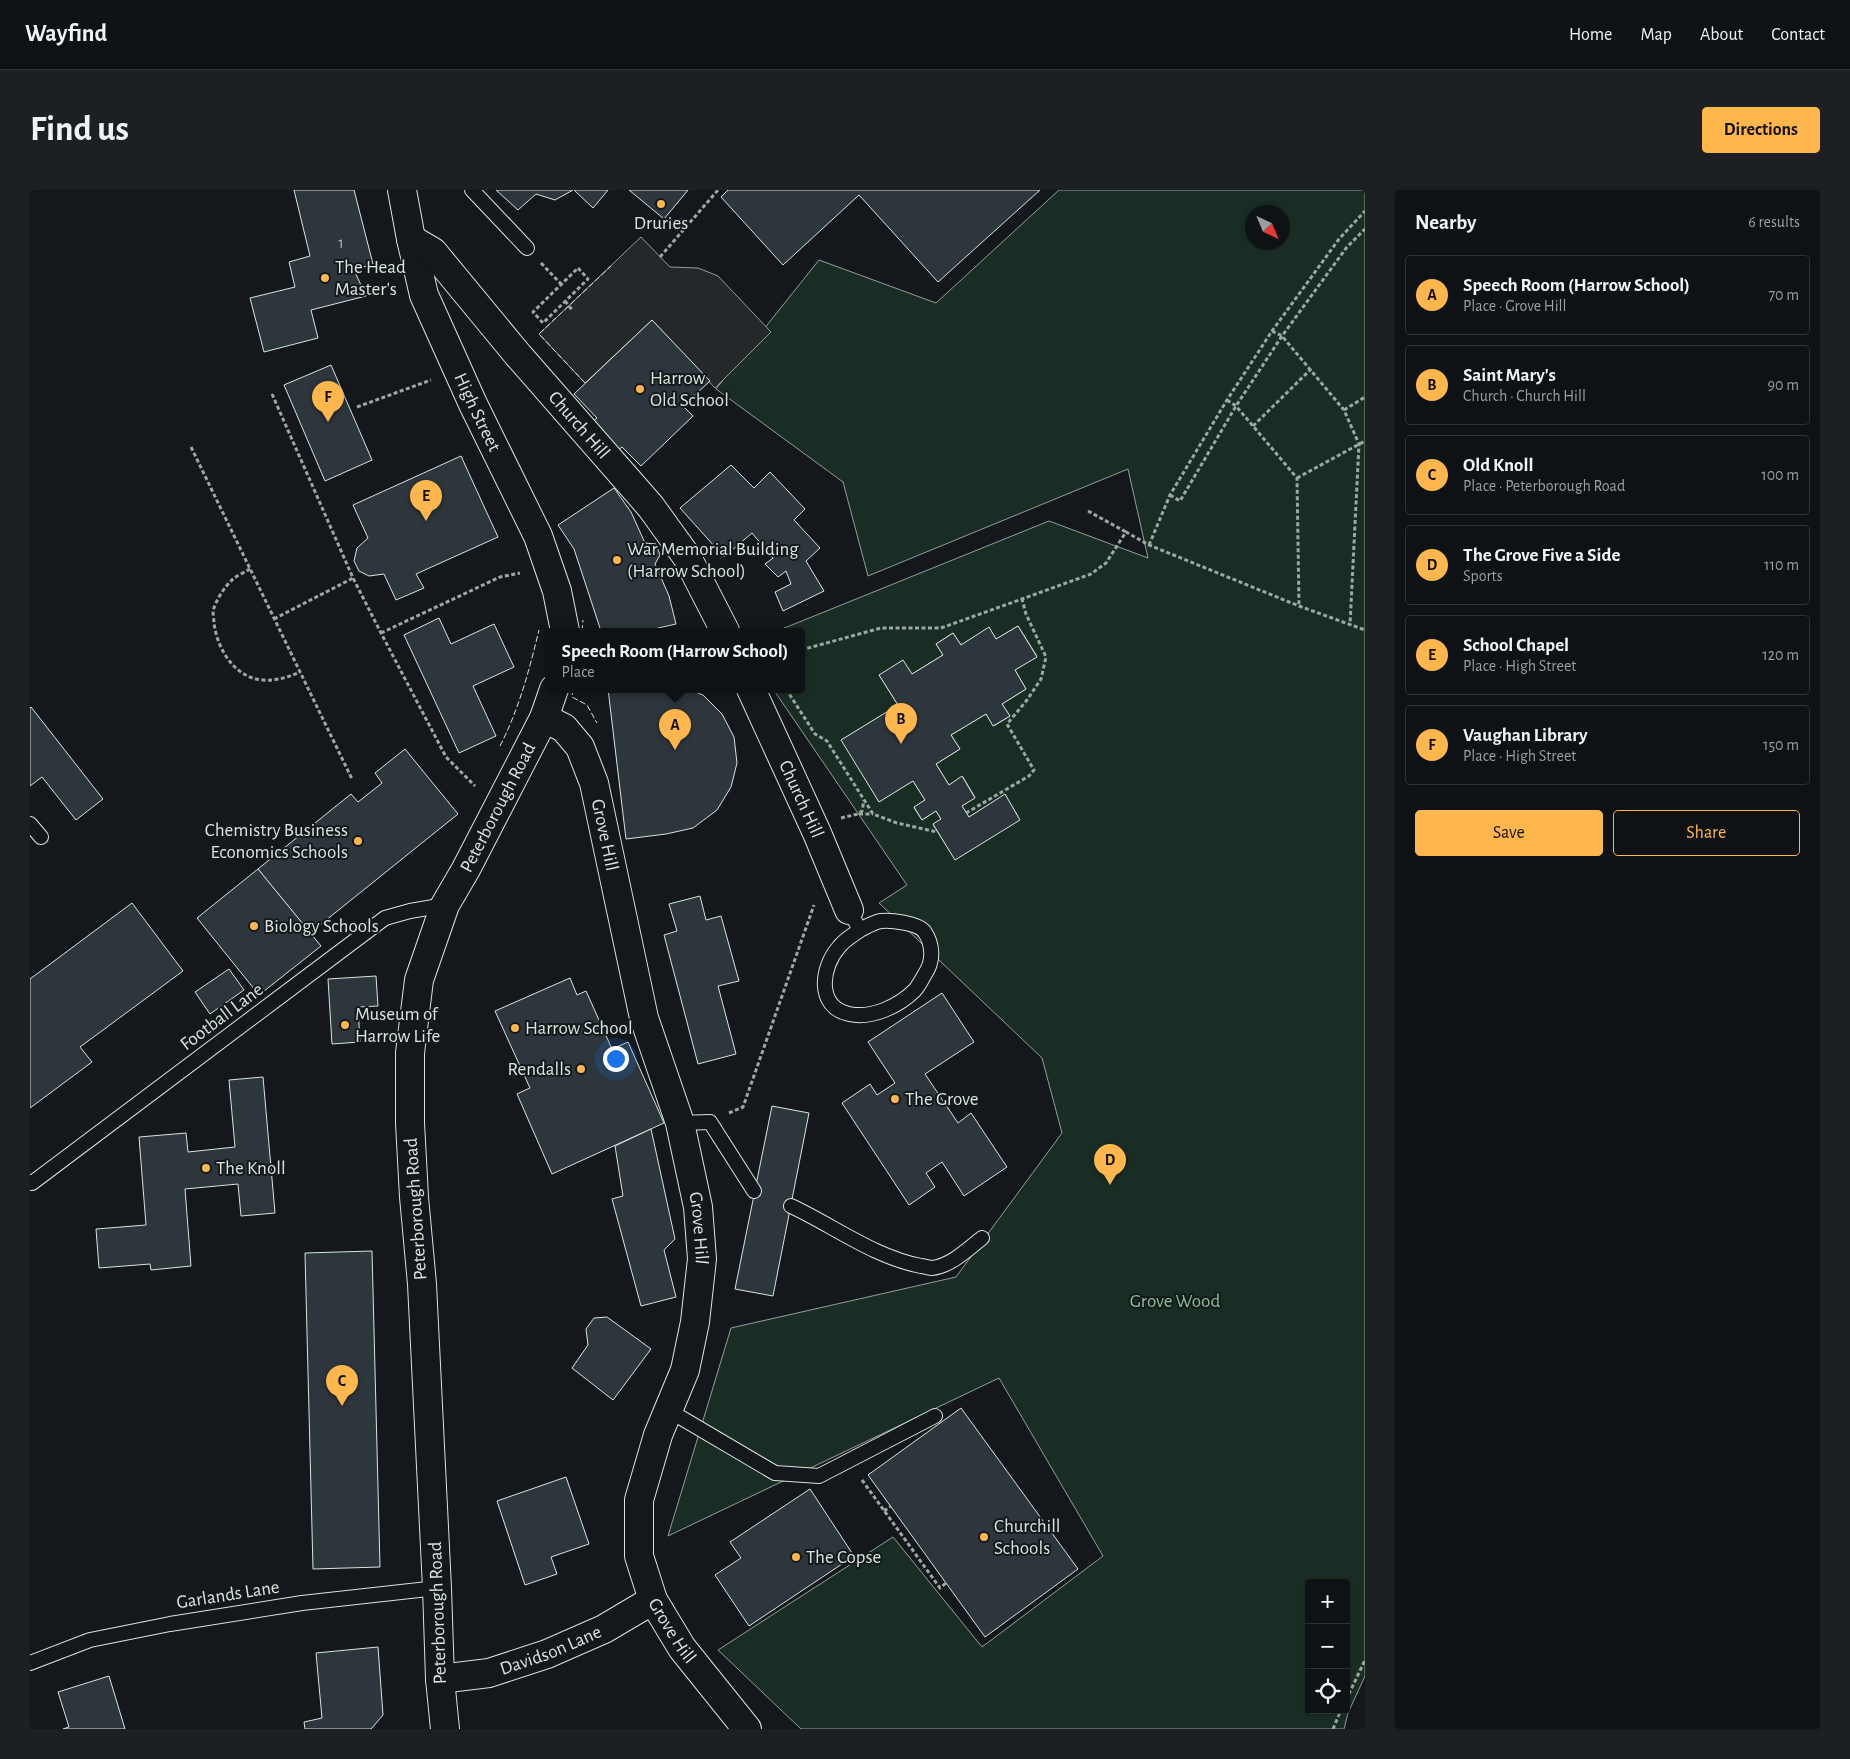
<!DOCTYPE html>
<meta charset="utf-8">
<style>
:root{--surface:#0f1215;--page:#1d2022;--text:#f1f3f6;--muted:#9b9ea0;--line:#2f3234;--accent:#ffb74d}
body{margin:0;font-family:"Alegreya Sans",sans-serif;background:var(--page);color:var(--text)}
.controls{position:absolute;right:15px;bottom:15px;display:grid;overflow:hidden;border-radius:5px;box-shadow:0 1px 4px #0004}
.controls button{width:45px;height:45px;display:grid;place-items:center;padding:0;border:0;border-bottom:1px solid var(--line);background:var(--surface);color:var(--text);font:25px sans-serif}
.compass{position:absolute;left:1215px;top:15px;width:45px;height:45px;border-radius:50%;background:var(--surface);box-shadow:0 1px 4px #0004;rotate:136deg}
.you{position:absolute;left:585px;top:868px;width:18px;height:18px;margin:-12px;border:4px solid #fff;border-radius:50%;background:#1a73e8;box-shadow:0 0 0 8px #1a73e833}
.badge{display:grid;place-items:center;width:32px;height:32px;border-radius:50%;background:var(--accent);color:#111;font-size:16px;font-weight:700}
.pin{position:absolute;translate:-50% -41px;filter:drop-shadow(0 1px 2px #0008)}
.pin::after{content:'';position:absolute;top:26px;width:18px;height:15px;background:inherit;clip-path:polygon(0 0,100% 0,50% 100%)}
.popup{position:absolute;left:515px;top:438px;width:260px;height:65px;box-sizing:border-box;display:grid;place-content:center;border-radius:5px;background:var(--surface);filter:drop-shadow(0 1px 4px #0005);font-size:16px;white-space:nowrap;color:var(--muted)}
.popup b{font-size:19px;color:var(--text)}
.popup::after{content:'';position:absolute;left:50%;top:100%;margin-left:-10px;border:10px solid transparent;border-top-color:var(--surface)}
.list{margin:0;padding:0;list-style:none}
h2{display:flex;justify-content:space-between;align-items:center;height:65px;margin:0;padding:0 20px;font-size:21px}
h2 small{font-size:16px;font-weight:400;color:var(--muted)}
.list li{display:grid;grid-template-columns:32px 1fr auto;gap:15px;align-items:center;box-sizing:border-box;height:80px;margin:0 10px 10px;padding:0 10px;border:1px solid var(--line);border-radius:5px}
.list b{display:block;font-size:19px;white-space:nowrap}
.list p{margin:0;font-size:16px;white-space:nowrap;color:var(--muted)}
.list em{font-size:16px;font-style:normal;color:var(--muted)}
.actions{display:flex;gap:10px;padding:15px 20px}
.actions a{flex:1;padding:11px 0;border:1px solid var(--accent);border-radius:5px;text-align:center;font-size:18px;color:var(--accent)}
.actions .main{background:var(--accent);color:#111}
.icon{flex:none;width:28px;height:28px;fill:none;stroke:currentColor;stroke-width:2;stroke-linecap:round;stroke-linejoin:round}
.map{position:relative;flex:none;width:1335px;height:1539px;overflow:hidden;border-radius:5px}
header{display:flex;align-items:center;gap:30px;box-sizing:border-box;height:70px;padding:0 25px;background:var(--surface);border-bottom:1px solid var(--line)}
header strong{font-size:24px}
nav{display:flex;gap:28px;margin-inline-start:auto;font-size:18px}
.intro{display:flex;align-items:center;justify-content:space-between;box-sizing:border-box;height:120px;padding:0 30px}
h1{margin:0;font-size:35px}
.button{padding:12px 22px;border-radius:5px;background:var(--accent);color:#111;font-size:18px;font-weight:700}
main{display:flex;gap:30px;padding:0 30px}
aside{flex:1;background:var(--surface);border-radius:5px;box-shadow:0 1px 4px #0004}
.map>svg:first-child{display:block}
.green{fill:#1a2d24;stroke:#939e99;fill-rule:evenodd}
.parking{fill:#24282b;stroke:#939e99}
.building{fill:#2c363c;stroke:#d8e6dc}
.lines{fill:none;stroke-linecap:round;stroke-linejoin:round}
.service-casing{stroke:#d8e6dc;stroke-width:16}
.minor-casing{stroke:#d8e6dc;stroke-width:30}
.path{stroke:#9da8a2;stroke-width:3;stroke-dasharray:4 2.5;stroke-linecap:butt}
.service{stroke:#14181c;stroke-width:14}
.minor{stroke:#14181c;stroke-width:28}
.fence{stroke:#d8e6dc;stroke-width:1;stroke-dasharray:6 2.5;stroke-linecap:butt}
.poi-dot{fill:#ffb74d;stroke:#14181c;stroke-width:2}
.labels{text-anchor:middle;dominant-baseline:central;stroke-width:4;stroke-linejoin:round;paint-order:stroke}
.number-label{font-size:16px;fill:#adbab4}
.poi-label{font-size:19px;fill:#d8e6dc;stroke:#14181c;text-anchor:start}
.street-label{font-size:19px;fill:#d8e6dc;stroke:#14181c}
.park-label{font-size:19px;fill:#8ac095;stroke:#14181c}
</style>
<header>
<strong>Wayfind</strong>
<nav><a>Home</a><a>Map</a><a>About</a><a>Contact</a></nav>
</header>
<div class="intro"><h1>Find us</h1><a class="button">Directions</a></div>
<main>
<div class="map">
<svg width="1335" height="1539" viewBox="0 0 1335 1539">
<rect width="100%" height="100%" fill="#14181c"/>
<!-- green -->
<path class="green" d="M1029,0h306v1486l-17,37 -4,16h-543l-83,-79 175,-113 89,110 121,-91 -104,-178 -331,158 63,-208 225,-51 106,-144 -20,-75 -163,-155 28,-18 -134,-196h28v-58h-24l272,-110 99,37 -20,-89 -260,107 -25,-94 -127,-93 103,-129 117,43zM1222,22h30v30h-30zM988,436l19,30 -22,14 11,19 -24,15 8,12 -16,10 -8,-12 -35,21 9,14 -24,15 13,21 14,-8 12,20 -13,9 7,11 36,-22 13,21 -65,40 -20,-31 8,-6 -5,-8 -14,9 -8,-12 11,-8 -12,-19 -34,20 -37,-61 56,-35 -19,-30 33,-1 31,-19 -7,-11 17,-11 8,12 28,-17 7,11zM1279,1393h37v127h-37z"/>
<!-- parking -->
<path class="parking" d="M611,47l29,30 28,1 20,8 53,56 -56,56 -63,-68 -67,63 -46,-49z"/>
<!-- building -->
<g class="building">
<path d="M264,0h60l19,74 -19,6 12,26 -55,14 7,28 -54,14 -14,-54 45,-11 -6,-25 21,-6z"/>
<path d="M466,0h77l-18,10 -19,-6 -18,16z"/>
<path d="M544,0h34l-15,18z"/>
<path d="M599,0h59l-24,29z"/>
<path d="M698,0h312l-102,92 -79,-87 -76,70 -62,-68z"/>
<path d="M622,130l58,61 -27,25 10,10 -52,50 -19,-19 -5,4 -26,-28 6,-5 -23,-24z"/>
<path d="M301,175l41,95 -47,21 -41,-96z"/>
<path d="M431,266l37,81 -82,37 8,14 -28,12 -12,-26 -15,2 -10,-5 -5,-10 3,-13 11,-10 -15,-33z"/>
<path d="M701,275l23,23 16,-16 35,37 -11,11 26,28 -14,13 18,30 -41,20 -8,-19 16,-8 -5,-13 -8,6 -13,-13 8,-6 -21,-25 -28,24 -44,-49z"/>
<path d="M584,298l17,24 14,31 11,1 4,11 -5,9 14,32 7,28 -31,7h-44l-27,-82 -16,-24z"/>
<path d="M409,428l12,26 43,-20 20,43 -41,19 23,50 -37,17 -55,-118z"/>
<path d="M988,436l19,31 -22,13 11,19 -24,15 8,12 -17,10 -7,-12 -35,21 9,14 -24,15 13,21 13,-9 13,22 -13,8 7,11 36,-23 15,26 -65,40 -22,-36 8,-5 -5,-8 -14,9 -8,-13 11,-7 -12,-19 -34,21 -38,-62 57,-35 -19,-30 24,-15 9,14 31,-19 -7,-11 17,-11 8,12 28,-18 7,12z"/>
<path d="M578,499h80l15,6 19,19 12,23 3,26 -6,24 -14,23 -24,18 -27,6 -40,5z"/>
<path d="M1,517l72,92 -27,21 -34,-43 -12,9v-78z"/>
<path d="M375,559l53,65 -148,119 -52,-64 93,-75 7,8 24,-19 -7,-10z"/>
<path d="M228,679l63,77 -62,49 -62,-77z"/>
<path d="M670,706l6,24 15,-4 18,65 -21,5 18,68 -38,10 -34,-129 13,-4 -8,-27z"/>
<path d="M102,713l51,68 -103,76 12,15 -62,46v-129z"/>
<path d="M199,779l15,21 -34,24 -15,-22z"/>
<path d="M346,786l2,30 -20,1 2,35 -28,2 -4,-65z"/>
<path d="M540,788l7,17 9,-4 26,58 16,-7 36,81 -112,51 -35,-80 13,-6 -35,-77z"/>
<path d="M912,803l32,49 -49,32 33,49 13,-10 36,54 -43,29 -22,-34 -16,11 9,14 -26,18 -67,-102 28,-19 7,11 18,-12 -27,-41z"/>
<path d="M233,887l12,136 -34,3 -3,-32 -53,5 6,77 -40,4 -1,-6 -51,4 -3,-39 50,-4 -7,-88 47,-4 2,19 47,-5 -6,-67z"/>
<path d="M742,916l37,7 -36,183 -38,-7z"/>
<path d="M621,939l24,110 -11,11 12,47 -35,9 -29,-107 11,-3 -8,-50z"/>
<path d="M342,1061l8,316 -67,2 -8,-316z"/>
<path d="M577,1127l44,32 -38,51 -41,-32 16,-23 -2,-16 8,-11z"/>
<path d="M931,1218l117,161 -93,68 -117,-162z"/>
<path d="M536,1287l23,67 -38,13 6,17 -32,11 -28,-84z"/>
<path d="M780,1299l44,67 -105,70 -34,-51 26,-17 -11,-16z"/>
<path d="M348,1457l5,68 -12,14h-66l-1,-7 18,-4 -6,-65z"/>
<path d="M79,1486l16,53h-62l6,-2 -11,-35z"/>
</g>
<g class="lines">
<!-- service casing -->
<g class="service-casing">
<g id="service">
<path d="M442,0l55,58"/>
<path d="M0,634l11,13"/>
<path d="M819,720l11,20c6,-3 14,-8 21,-9 10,-1 36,2 43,10 9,13 10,30 1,43 -3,5 -6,11 -10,16 -16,16 -43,29 -66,24 -33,-7 -28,-47 -10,-67 5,-7 14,-12 21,-17"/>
<path d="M650,933l30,-1 44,69"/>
<path d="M0,992l2,1 353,-265 25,-7 35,-6"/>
<path d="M761,1016c43,20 83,51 130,60 3,0 8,2 11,2 19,-2 36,-19 50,-30"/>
<path d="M638,1220l107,63 44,3 116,-60"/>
<path d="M0,1473l60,-23 80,-16 132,-21 135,-15"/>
</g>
</g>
<!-- minor casing -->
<g class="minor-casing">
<g id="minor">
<path id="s1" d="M372,0l9,49 13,56 49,109 65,132 19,55 8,40"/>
<path id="s2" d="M381,49l22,13 85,103 133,152 36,50 38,74"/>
<path id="s3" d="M721,499l66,144 32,77"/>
<path id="s4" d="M514,528l20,10 16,19 14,36 50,235 36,105 18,84 4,52 -7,63 -10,48 -27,65 -19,65v56l14,44 29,48 65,81"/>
<path id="s5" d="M410,1489l49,-6 58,-19 57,-25 49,-29"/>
<path id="s6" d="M415,1539l-5,-50 -3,-91 -15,-304 -8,-87 -4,-74v-70l9,-73 26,-75 21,-36 78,-151 10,-29"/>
</g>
</g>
<!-- path -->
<g class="path">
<path d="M630,67l58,-67"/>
<path d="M511,73l20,21"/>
<path d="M548,78l10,11 -45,44 -10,-11z"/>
<path d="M535,111l8,10"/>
<path d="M1242,141l10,5 62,74 15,34 -9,181"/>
<path d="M242,204l81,184 28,55 65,124 29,29"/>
<path d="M1197,210l9,6 61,72 2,128"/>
<path d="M327,217l74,-27"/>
<path d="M1314,220l21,-13"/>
<path d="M1223,236l58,-57"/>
<path d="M161,257l161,332"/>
<path d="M1267,288l68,-37"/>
<path d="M1140,305l10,6 56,-95 46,-70 65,-89 18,-18"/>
<path d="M1058,321l38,21"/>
<path d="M1119,355l21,-50 57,-95 45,-69 67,-92 26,-28"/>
<path d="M220,379c-5,3 -12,6 -17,10 -8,7 -17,21 -20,32 0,4 1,8 1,12 3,25 20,55 49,57 14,1 25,-3 37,-8"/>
<path d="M244,429l79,-41"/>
<path d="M351,443l119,-56 20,-4"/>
<path d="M771,460l80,-22h60l81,-29 69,-25 15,-11 20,-31 23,13 150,61 66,24"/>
<path d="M756,499l29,45 12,7 46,73 24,9 40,9"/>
<path d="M936,623l63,-37 5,-6 -27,-46 20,-24 14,-21 5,-22 -20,-43 -4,-15"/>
<path d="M829,624h14"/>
<path d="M811,628l17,-4 4,-3 2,-11"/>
<path d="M699,923l14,-6 71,-202"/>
<path d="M832,1290l78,108 6,-5"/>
<path d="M854,1321l7,-5"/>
<path d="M1316,1510l19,-40"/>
<path d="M1303,1539l8,-19"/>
</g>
<!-- service -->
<use href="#service" class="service"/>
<!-- minor -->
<use href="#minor" class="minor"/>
<!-- fence -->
<g class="fence">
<path d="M555,193l-46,-49 72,-68"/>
<path d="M552,441l1,-11"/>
<path d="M543,499l-1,8 15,8 10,18"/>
<path d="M470,556c19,-37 29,-75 39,-116"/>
</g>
</g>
<!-- markers -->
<g class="poi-dot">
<circle cx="631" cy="14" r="5"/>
<circle cx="295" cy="88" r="5"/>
<circle cx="610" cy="199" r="5"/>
<circle cx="587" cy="370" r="5"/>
<circle cx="328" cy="651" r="5"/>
<circle cx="224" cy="736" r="5"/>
<circle cx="315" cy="835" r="5"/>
<circle cx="485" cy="838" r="5"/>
<circle cx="551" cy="879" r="5"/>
<circle cx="865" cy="909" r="5"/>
<circle cx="176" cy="978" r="5"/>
<circle cx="954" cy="1347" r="5"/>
<circle cx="766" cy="1367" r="5"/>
</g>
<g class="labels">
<!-- number labels -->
<g class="number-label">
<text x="311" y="53">1</text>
</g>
<!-- poi labels -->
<g class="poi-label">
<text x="631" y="33" text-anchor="middle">Druries</text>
<text x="305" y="77">The Head<tspan x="305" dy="22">Master's</tspan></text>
<text x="620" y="188">Harrow<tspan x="620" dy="22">Old School</tspan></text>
<text x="597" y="359">War Memorial Building<tspan x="597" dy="22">(Harrow School)</tspan></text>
<text x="318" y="640" text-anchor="end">Chemistry Business<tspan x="318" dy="22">Economics Schools</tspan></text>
<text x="234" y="736">Biology Schools</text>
<text x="325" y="824">Museum of<tspan x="325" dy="22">Harrow Life</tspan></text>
<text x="495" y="838">Harrow School</text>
<text x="541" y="879" text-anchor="end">Rendalls</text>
<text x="875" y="909">The Grove</text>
<text x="186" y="978">The Knoll</text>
<text x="964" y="1336">Churchill<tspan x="964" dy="22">Schools</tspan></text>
<text x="776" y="1367">The Copse</text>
</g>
<!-- street labels -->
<g class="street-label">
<text stroke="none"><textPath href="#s1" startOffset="236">High Street</textPath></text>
<text stroke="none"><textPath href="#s2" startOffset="252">Church Hill</textPath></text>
<text stroke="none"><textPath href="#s3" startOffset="121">Church Hill</textPath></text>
<text stroke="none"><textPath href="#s6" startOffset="941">Peterborough Road</textPath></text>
<text stroke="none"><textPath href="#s4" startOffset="139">Grove Hill</textPath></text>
<text transform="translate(192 827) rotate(-37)">Football Lane</text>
<text transform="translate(386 1019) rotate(-94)">Peterborough Road</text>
<text stroke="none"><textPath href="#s4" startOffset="544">Grove Hill</textPath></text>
<text transform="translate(198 1405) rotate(-9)">Garlands Lane</text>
<text transform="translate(408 1423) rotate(-92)">Peterborough Road</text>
<text stroke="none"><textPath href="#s4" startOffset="964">Grove Hill</textPath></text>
<text stroke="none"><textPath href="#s5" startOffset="115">Davidson Lane</textPath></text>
</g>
<!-- park labels -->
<g class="park-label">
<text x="1145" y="1111">Grove Wood</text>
</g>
</g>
</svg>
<div class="controls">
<button>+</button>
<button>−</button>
<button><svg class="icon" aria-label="locate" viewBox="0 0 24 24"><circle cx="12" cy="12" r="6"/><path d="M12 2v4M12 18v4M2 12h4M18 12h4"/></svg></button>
</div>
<svg class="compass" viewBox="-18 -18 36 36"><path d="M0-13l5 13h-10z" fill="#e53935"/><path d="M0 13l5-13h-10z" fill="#9b9ea0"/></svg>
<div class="you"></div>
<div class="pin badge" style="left:645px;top:560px">A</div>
<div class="popup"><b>Speech Room (Harrow School)</b>Place</div>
<div class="pin badge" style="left:871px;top:554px">B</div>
<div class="pin badge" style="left:312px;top:1216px">C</div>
<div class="pin badge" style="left:1080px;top:995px">D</div>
<div class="pin badge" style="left:396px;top:331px">E</div>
<div class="pin badge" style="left:298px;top:232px">F</div>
</div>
<aside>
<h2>Nearby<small>6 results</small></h2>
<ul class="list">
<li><span class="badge">A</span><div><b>Speech Room (Harrow School)</b><p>Place · Grove Hill</p></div><em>70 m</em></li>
<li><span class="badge">B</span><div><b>Saint Mary's</b><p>Church · Church Hill</p></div><em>90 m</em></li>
<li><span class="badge">C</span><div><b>Old Knoll</b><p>Place · Peterborough Road</p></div><em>100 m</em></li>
<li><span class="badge">D</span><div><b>The Grove Five a Side</b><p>Sports</p></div><em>110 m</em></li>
<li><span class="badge">E</span><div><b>School Chapel</b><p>Place · High Street</p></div><em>120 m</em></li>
<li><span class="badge">F</span><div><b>Vaughan Library</b><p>Place · High Street</p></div><em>150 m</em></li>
</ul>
<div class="actions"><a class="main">Save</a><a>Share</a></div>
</aside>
</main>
